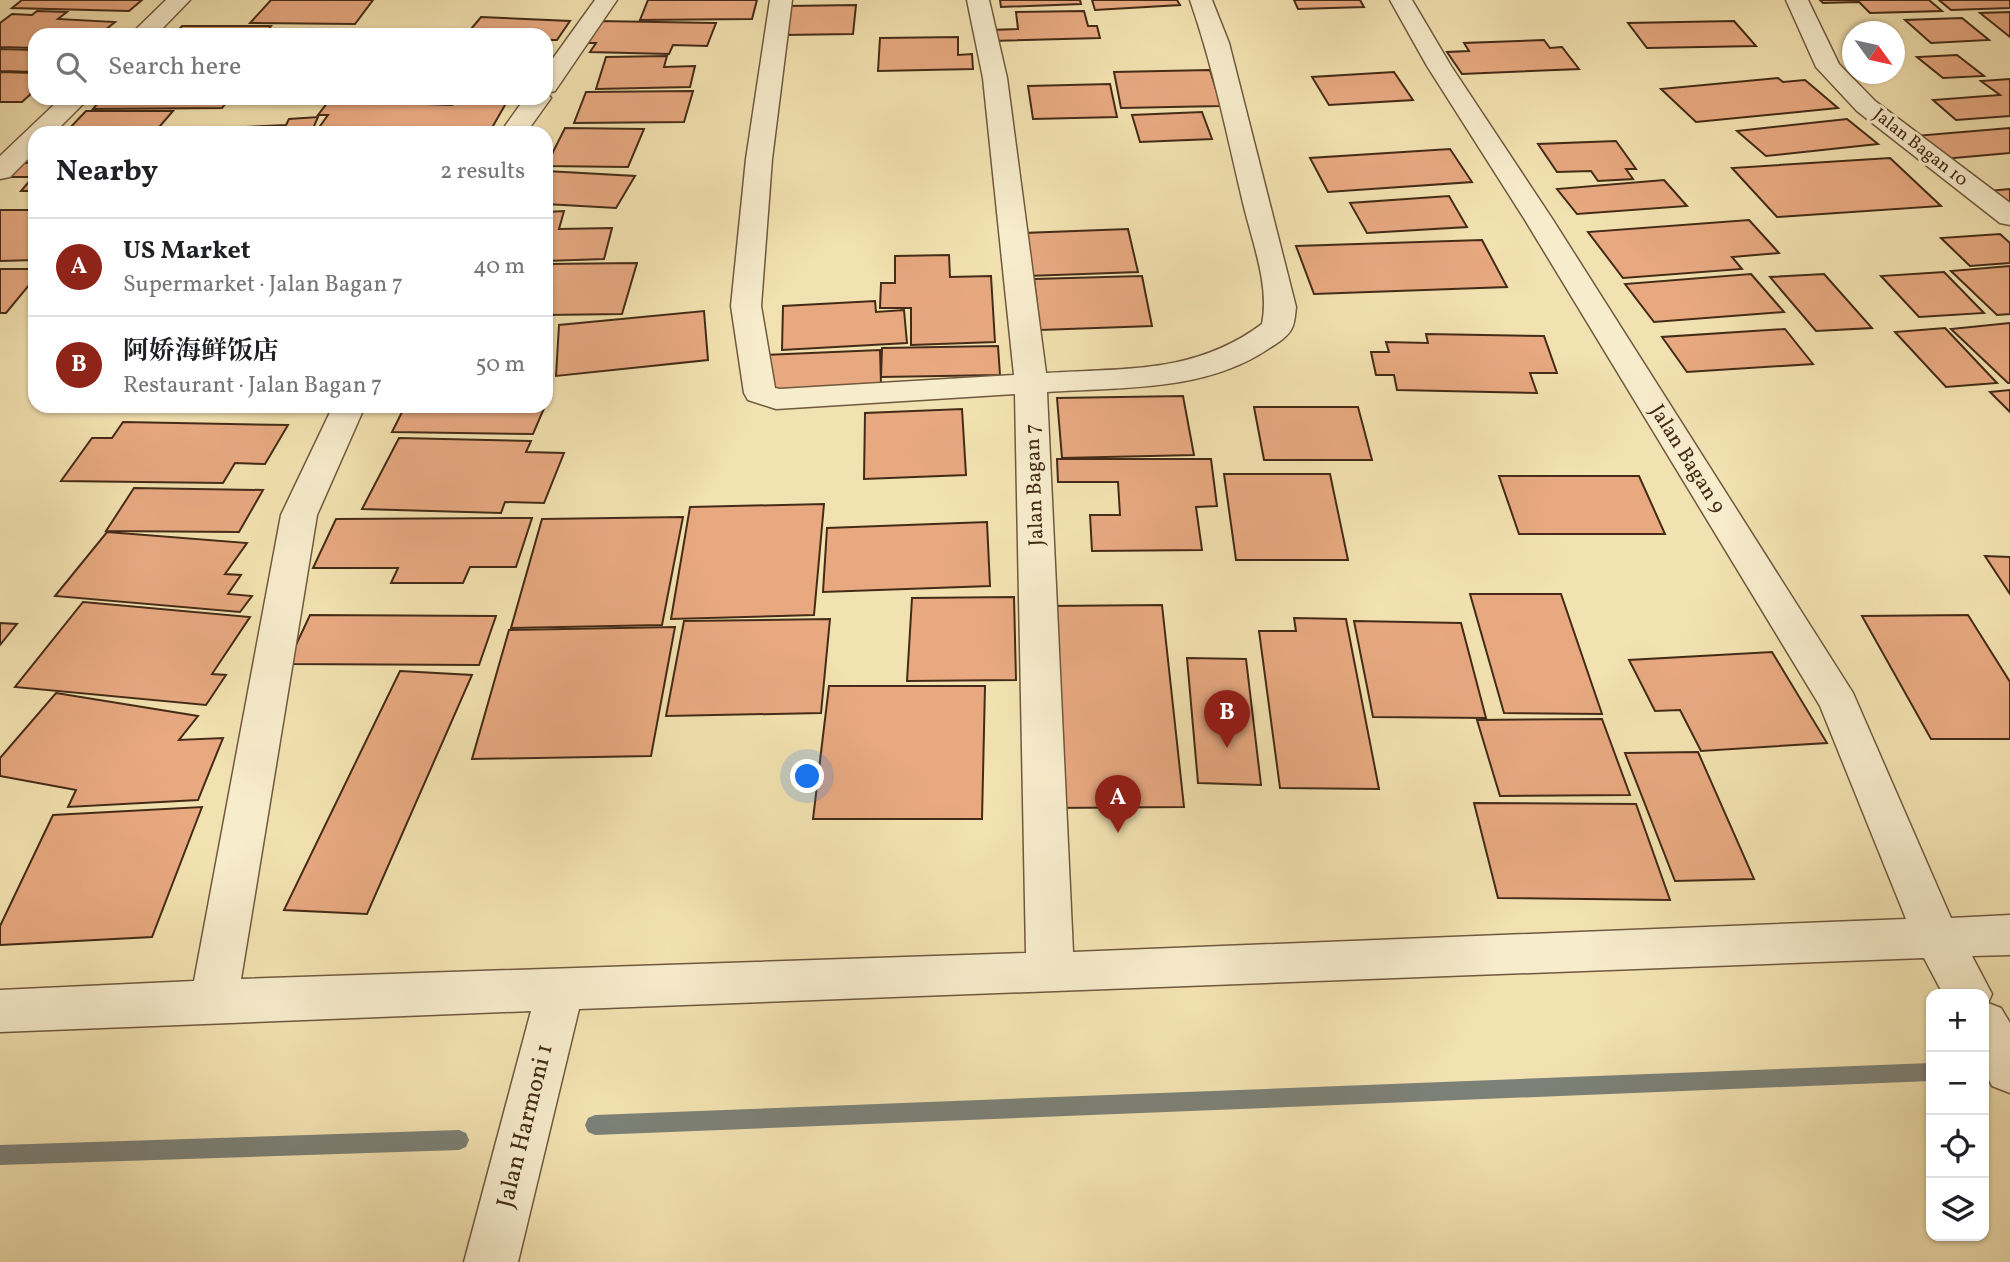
<!DOCTYPE html>
<meta charset="utf-8">
<style>
:root{--surface:#fff;--page:#f6f6f6;--text:#202124;--muted:#757577;--line:#e0e0e0;--accent:#8f2418}
body{margin:0;font-family:Vollkorn,"Noto Serif SC",serif;background:var(--page);color:var(--text)}
.controls{position:absolute;right:21px;bottom:21px;display:grid;overflow:hidden;border-radius:14px;box-shadow:0 2px 5px #0004}
.controls button{width:63px;height:63px;display:grid;place-items:center;padding:0;border:0;border-bottom:2px solid var(--line);background:var(--surface);color:var(--text);font:35px sans-serif}
.compass{position:absolute;left:1842px;top:21px;width:63px;height:63px;border-radius:50%;background:var(--surface);box-shadow:0 2px 5px #0004;rotate:123deg}
.you{position:absolute;left:808px;top:777px;width:24px;height:24px;margin:-18px;border:5px solid #fff;border-radius:50%;background:#1a73e8;box-shadow:0 0 0 10px #1a73e833}
.badge{display:grid;place-items:center;width:46px;height:46px;border-radius:50%;background:var(--accent);color:#fff;font-size:23px;font-weight:700}
.pin{position:absolute;translate:-50% -58px;filter:drop-shadow(0 2px 4px #0008)}
.pin::after{content:'';position:absolute;top:37px;width:24px;height:21px;background:inherit;clip-path:polygon(0 0,100% 0,50% 100%)}
.list{margin:0;padding:0;list-style:none}
h2{display:flex;justify-content:space-between;align-items:center;height:91px;margin:0;padding:0 28px;font-size:30px}
h2 small{font-size:23px;font-weight:400;color:var(--muted)}
.list li{display:grid;grid-template-columns:46px 1fr auto;gap:21px;align-items:center;box-sizing:border-box;height:98px;padding:0 28px;border-top:2px solid var(--line)}
.list b{display:block;font-size:26px;white-space:nowrap}
.list p{margin:0;font-size:23px;white-space:nowrap;color:var(--muted)}
.list em{font-size:23px;font-style:normal;color:var(--muted)}
.icon{flex:none;width:38px;height:38px;fill:none;stroke:currentColor;stroke-width:2;stroke-linecap:round;stroke-linejoin:round}
.map{position:relative;flex:none;width:2010px;height:1262px;overflow:hidden}
.search{position:absolute;background:var(--surface);box-shadow:0 2px 5px #0004;left:28px;top:28px;width:525px;height:77px;display:flex;align-items:center;gap:18px;box-sizing:border-box;padding:0 24px;border-radius:21px;color:var(--muted);font-size:26px}
.panel{position:absolute;background:var(--surface);box-shadow:0 2px 5px #0004;left:28px;top:126px;width:525px;height:287px;border-radius:21px}
.map>svg:first-child{display:block}
.lines{fill:none;stroke-linecap:round;stroke-linejoin:round}
.stream{fill:#7c8177;fill-rule:evenodd}
.building{fill:#e8a981;stroke:#442b17;stroke-width:2}
.minor-casing{stroke:#70593e;stroke-width:3}
.minor{fill:#f7eccc;fill-rule:evenodd}
.labels{text-anchor:middle;dominant-baseline:central;stroke-width:6;stroke-linejoin:round;paint-order:stroke}
.far-street-label{font-size:18px;fill:#442b17;stroke:#f7eccc}
.street-label{font-size:21px;fill:#442b17;stroke:#f7eccc}
.near-street-label{font-size:24px;fill:#442b17;stroke:#f7eccc}
</style>
<div class="map">
<svg width="2010" height="1262" viewBox="0 0 2010 1262">
<rect width="100%" height="100%" fill="#f3e2b1"/>
<filter id="stains"><feTurbulence type="fractalNoise" baseFrequency=".00286" numOctaves="4"/><feColorMatrix values="0 0 0 0 .2 0 0 0 0 .09 0 0 0 0 .02 0 0 0 .5 -.17"/></filter>
<radialGradient id="worn" r=".72"><stop offset=".6" stop-color="#630" stop-opacity="0"/><stop offset="1" stop-color="#630" stop-opacity=".3"/></radialGradient>
<g class="lines">
<!-- stream -->
<g class="stream">
<path d="M1931,1063v18l-1336,54 -7,-3 -3,-7 3,-7 7,-3z"/>
<path d="M459,1130l7,3 3,7 -3,7 -7,3 -459,15v-20z"/>
</g>
</g>
<!-- building -->
<g class="building">
<path d="M22,0h120l-13,11 -117,-3z"/>
<path d="M271,0h102l-18,24 -105,-1z"/>
<path d="M648,0h109l-5,19 -112,1z"/>
<path d="M1000,0h80l1,4 -80,3z"/>
<path d="M1092,0h85l3,5 -85,5z"/>
<path d="M1294,0h66l4,7 -66,2z"/>
<path d="M1820,0h109l13,11 -72,2 -11,-11 -36,1z"/>
<path d="M1939,0h71v8l-59,2z"/>
<path d="M856,5l-3,29 -70,1 4,-29z"/>
<path d="M37,11l30,1 -9,7 57,3 -16,13h-64v13l-35,-1v-24l12,-9 20,1z"/>
<path d="M1084,11l4,15h9l3,12 -109,3 -1,-11 28,-1 -2,-17z"/>
<path d="M2010,12v25l-30,-24z"/>
<path d="M481,17l89,4 -13,19h-11v-5h-80z"/>
<path d="M1962,18l27,22 -58,3 -26,-23z"/>
<path d="M597,21l119,2 -9,23 -34,-1 -4,9 -79,-2 6,-9h-12z"/>
<path d="M1734,21l22,25 -109,2 -19,-25z"/>
<path d="M182,26h89l-7,9h-90z"/>
<path d="M958,37v18l14,-1 1,15 -95,2 2,-33z"/>
<path d="M1544,40l6,8 12,-1 17,22 -117,5 -15,-22 22,-1 -5,-8z"/>
<path d="M0,49l35,1v22l-35,-1z"/>
<path d="M1957,55l27,21 -41,2 -26,-21z"/>
<path d="M667,56l-3,11 31,-1 -5,21 -94,2 10,-32z"/>
<path d="M1210,70l11,36 -100,2 -7,-36z"/>
<path d="M0,72l35,1v17l-13,12h-22z"/>
<path d="M1394,72l19,28 -84,5 -17,-28z"/>
<path d="M1778,78l5,4 22,-2 33,28 -142,14 -35,-33z"/>
<path d="M2010,79v37l-54,4 -23,-20 67,-5 -19,-14z"/>
<path d="M1110,84l7,33 -84,2 -5,-33z"/>
<path d="M693,91l-9,31 -110,1 12,-31z"/>
<path d="M102,98h128l-8,10 -129,1z"/>
<path d="M331,98h100l-4,6 25,1 4,-7h53l-20,35h-66l3,-5h-39l-3,5h-69l13,-18h-10z"/>
<path d="M86,111h87l-19,22h-89z"/>
<path d="M1202,112l10,27 -72,3 -8,-27z"/>
<path d="M318,117l-7,16h-93l3,-5 65,-3 3,-6z"/>
<path d="M1847,119l31,25 -112,12 -29,-25z"/>
<path d="M565,128l79,1 -16,38 -82,-1z"/>
<path d="M2010,128v25l-67,6 -28,-23z"/>
<path d="M1616,141l20,28h-10l7,10 -35,2 -7,-10 -34,1 -19,-28z"/>
<path d="M1450,149l22,33 -144,10 -18,-34z"/>
<path d="M1890,158l51,48 -164,11 -45,-49z"/>
<path d="M17,163h18v28h-14l12,-14h-29z"/>
<path d="M546,171l89,5 -19,32 -70,-4z"/>
<path d="M1664,180l23,26 -110,8 -20,-25z"/>
<path d="M2010,189v19l-22,-17z"/>
<path d="M1449,196l18,31 -100,6 -17,-30z"/>
<path d="M0,210h35v50l-35,1z"/>
<path d="M564,211l-5,18 53,-1 -8,31 -58,2v-49z"/>
<path d="M1749,220l30,33 -47,4 10,12 -119,9 -35,-46z"/>
<path d="M1128,229l10,43 -110,4 -5,-43z"/>
<path d="M2000,234l10,9v20l-40,3 -29,-28z"/>
<path d="M1482,240l25,47 -193,7 -18,-48z"/>
<path d="M949,255l1,22 41,-1 4,66 -84,3v-37h-31l1,-25h14v-27z"/>
<path d="M637,263l-15,51 -76,1v-51z"/>
<path d="M2010,266v48l-13,1 -46,-44z"/>
<path d="M0,269h35v9l-29,35h-6z"/>
<path d="M1944,272l40,41 -65,4 -38,-41z"/>
<path d="M1751,274l33,38 -130,10 -29,-38z"/>
<path d="M1824,274l48,54 -56,3 -46,-54z"/>
<path d="M1142,276l10,50 -112,4 -6,-51z"/>
<path d="M875,301l1,11 28,-2 3,33 -125,7 1,-44z"/>
<path d="M704,311l4,49 -152,16 3,-51z"/>
<path d="M2010,323v60h-2l-57,-54z"/>
<path d="M1945,328l52,55 -51,4 -51,-55z"/>
<path d="M1785,329l28,35 -126,8 -25,-35z"/>
<path d="M1426,334l118,2 13,37h-27l7,20 -140,-3 -3,-15h-18l-5,-23h18l-3,-10 42,1z"/>
<path d="M998,346l2,29 -119,2 1,-29z"/>
<path d="M880,350l1,34 -119,6 2,-35z"/>
<path d="M2010,390v22l-20,-20z"/>
<path d="M1183,396l11,59 -132,3 -5,-60z"/>
<path d="M405,406h140l-12,28 -141,-2z"/>
<path d="M1254,407h104l14,53h-108z"/>
<path d="M962,409l4,66 -102,4 1,-66z"/>
<path d="M123,422l165,3 -23,39 -30,-1 -12,20 -162,-2 31,-43h20z"/>
<path d="M399,438l132,3 -5,11 38,1 -20,50 -39,-1 -4,11 -139,-4z"/>
<path d="M1057,459h154l6,47 -21,1 6,43 -110,1 -2,-36h30l-2,-33h-60z"/>
<path d="M1224,474h106l18,86h-112z"/>
<path d="M1499,476h140l26,58h-146z"/>
<path d="M134,488l129,2 -24,42 -133,-1z"/>
<path d="M824,504l-10,111 -143,4 19,-112z"/>
<path d="M683,517l-21,108 -151,3 31,-109z"/>
<path d="M532,518l-16,49h-46l-7,16h-72l7,-15h-85l23,-49z"/>
<path d="M987,522l3,64 -167,6 4,-64z"/>
<path d="M107,532l140,11 -22,31 16,1 -13,19 24,2 -12,16 -185,-16z"/>
<path d="M1985,556l25,1v37z"/>
<path d="M1470,594h91l41,120 -98,-1z"/>
<path d="M1014,597l2,83 -109,1 5,-83z"/>
<path d="M83,602l167,15 -38,57 14,1 -20,30 -191,-18z"/>
<path d="M1162,605l22,202 -133,1 -5,-202z"/>
<path d="M310,615l186,1 -17,49 -192,-1z"/>
<path d="M1968,615l42,67v57h-79l-69,-123z"/>
<path d="M1294,618l52,1 33,170 -99,-1 -21,-157h37z"/>
<path d="M830,619l-9,94 -155,3 18,-95z"/>
<path d="M1354,621l107,2 25,95 -113,-1z"/>
<path d="M0,623l17,1 -17,21z"/>
<path d="M675,627l-24,129 -179,3 37,-129z"/>
<path d="M1772,652l55,91 -126,8 -21,-41 -25,1 -26,-51z"/>
<path d="M1187,658l59,1 15,126 -63,-2z"/>
<path d="M400,671l72,4 -105,239 -83,-4z"/>
<path d="M829,686h156l-3,133h-169z"/>
<path d="M56,693l142,23 -19,24 44,-2 -25,62 -130,7 8,-17 -76,-14v-18z"/>
<path d="M1602,719l28,76 -130,1 -23,-76z"/>
<path d="M1698,752l56,127 -79,2 -50,-128z"/>
<path d="M1474,803l162,1 34,96 -172,-2z"/>
<path d="M202,807l-50,130 -152,8v-19l53,-111z"/>
</g>
<g class="lines">
<!-- minor casing -->
<g class="minor-casing">
<g id="minor">
<path d="M166,0h24l-34,35h-26z"/>
<path d="M595,0h22l-62,91 -8,2 4,5 -25,35h-26l25,-35h21v-30z"/>
<path d="M770,0h22l-20,159 -11,147 14,82 5,1 234,-14 -31,-297 -16,-78h22l18,78 39,295c79,-5 149,1 216,-49 8,-38 -10,-83 -19,-121 -16,-68 -30,-137 -53,-203h22l17,43 67,264c-1,7 -1,15 -4,21 -4,9 -16,16 -24,21 -64,43 -147,38 -221,43l26,560 833,-33 -86,-213 -295,-486 -98,-154 -37,-66h22l39,66 102,154 300,473 98,225 59,-3v40l-38,1 20,38 -4,9 13,5 9,15v70l-18,-7 -8,-16v-76h-41l-19,-36 -1345,51 -61,253h-54l67,-251 -531,21v-42l194,-9 87,-466 52,-109h32l-48,109 -76,464 785,-26 -11,-559 -239,15 -28,-9 -4,-7 -13,-87 15,-147z"/>
<path d="M1786,0h22l31,64 36,37 135,102v22l-10,-2 -143,-112 -41,-44z"/>
<path d="M61,98h28l-35,35h-19v19l-25,25 -10,2v-23z"/>
</g>
</g>
<!-- minor -->
<use href="#minor" class="minor"/>
</g>
<g class="labels">
<!-- far-street labels -->
<g class="far-street-label">
<text transform="translate(1920 148) rotate(38)">Jalan Bagan 10</text>
</g>
<!-- street labels -->
<g class="street-label">
<text transform="translate(1687 459) rotate(58)">Jalan Bagan 9</text>
<text transform="translate(1035 485) rotate(-92)">Jalan Bagan 7</text>
</g>
<!-- near-street labels -->
<g class="near-street-label">
<text transform="translate(526 1126) rotate(-76)">Jalan Harmoni 1</text>
</g>
</g>
<rect width="100%" height="100%" filter="url(#stains)"/>
<rect width="100%" height="100%" fill="url(#worn)"/>
</svg>
<div class="controls">
<button>+</button>
<button>−</button>
<button><svg class="icon" aria-label="locate" viewBox="0 0 24 24"><circle cx="12" cy="12" r="6"/><path d="M12 2v4M12 18v4M2 12h4M18 12h4"/></svg></button>
<button><svg class="icon" aria-label="layers" viewBox="0 0 24 24"><path d="M12 4l9 5-9 5-9-5zM3 14l9 5 9-5"/></svg></button>
</div>
<svg class="compass" viewBox="-18 -18 36 36"><path d="M0-13l5 13h-10z" fill="#e53935"/><path d="M0 13l5-13h-10z" fill="#757577"/></svg>
<div class="you"></div>
<div class="pin badge" style="left:1118px;top:833px">A</div>
<div class="pin badge" style="left:1227px;top:748px">B</div>
<div class="search"><svg class="icon" aria-label="search" viewBox="0 0 24 24"><circle cx="10" cy="10" r="6"/><path d="M15 15l6 6"/></svg>Search here</div>
<section class="panel">
<h2>Nearby<small>2 results</small></h2>
<ul class="list">
<li><span class="badge">A</span><div><b>US Market</b><p>Supermarket · Jalan Bagan 7</p></div><em>40 m</em></li>
<li><span class="badge">B</span><div><b>阿娇海鲜饭店</b><p>Restaurant · Jalan Bagan 7</p></div><em>50 m</em></li>
</ul>
</section>
</div>
